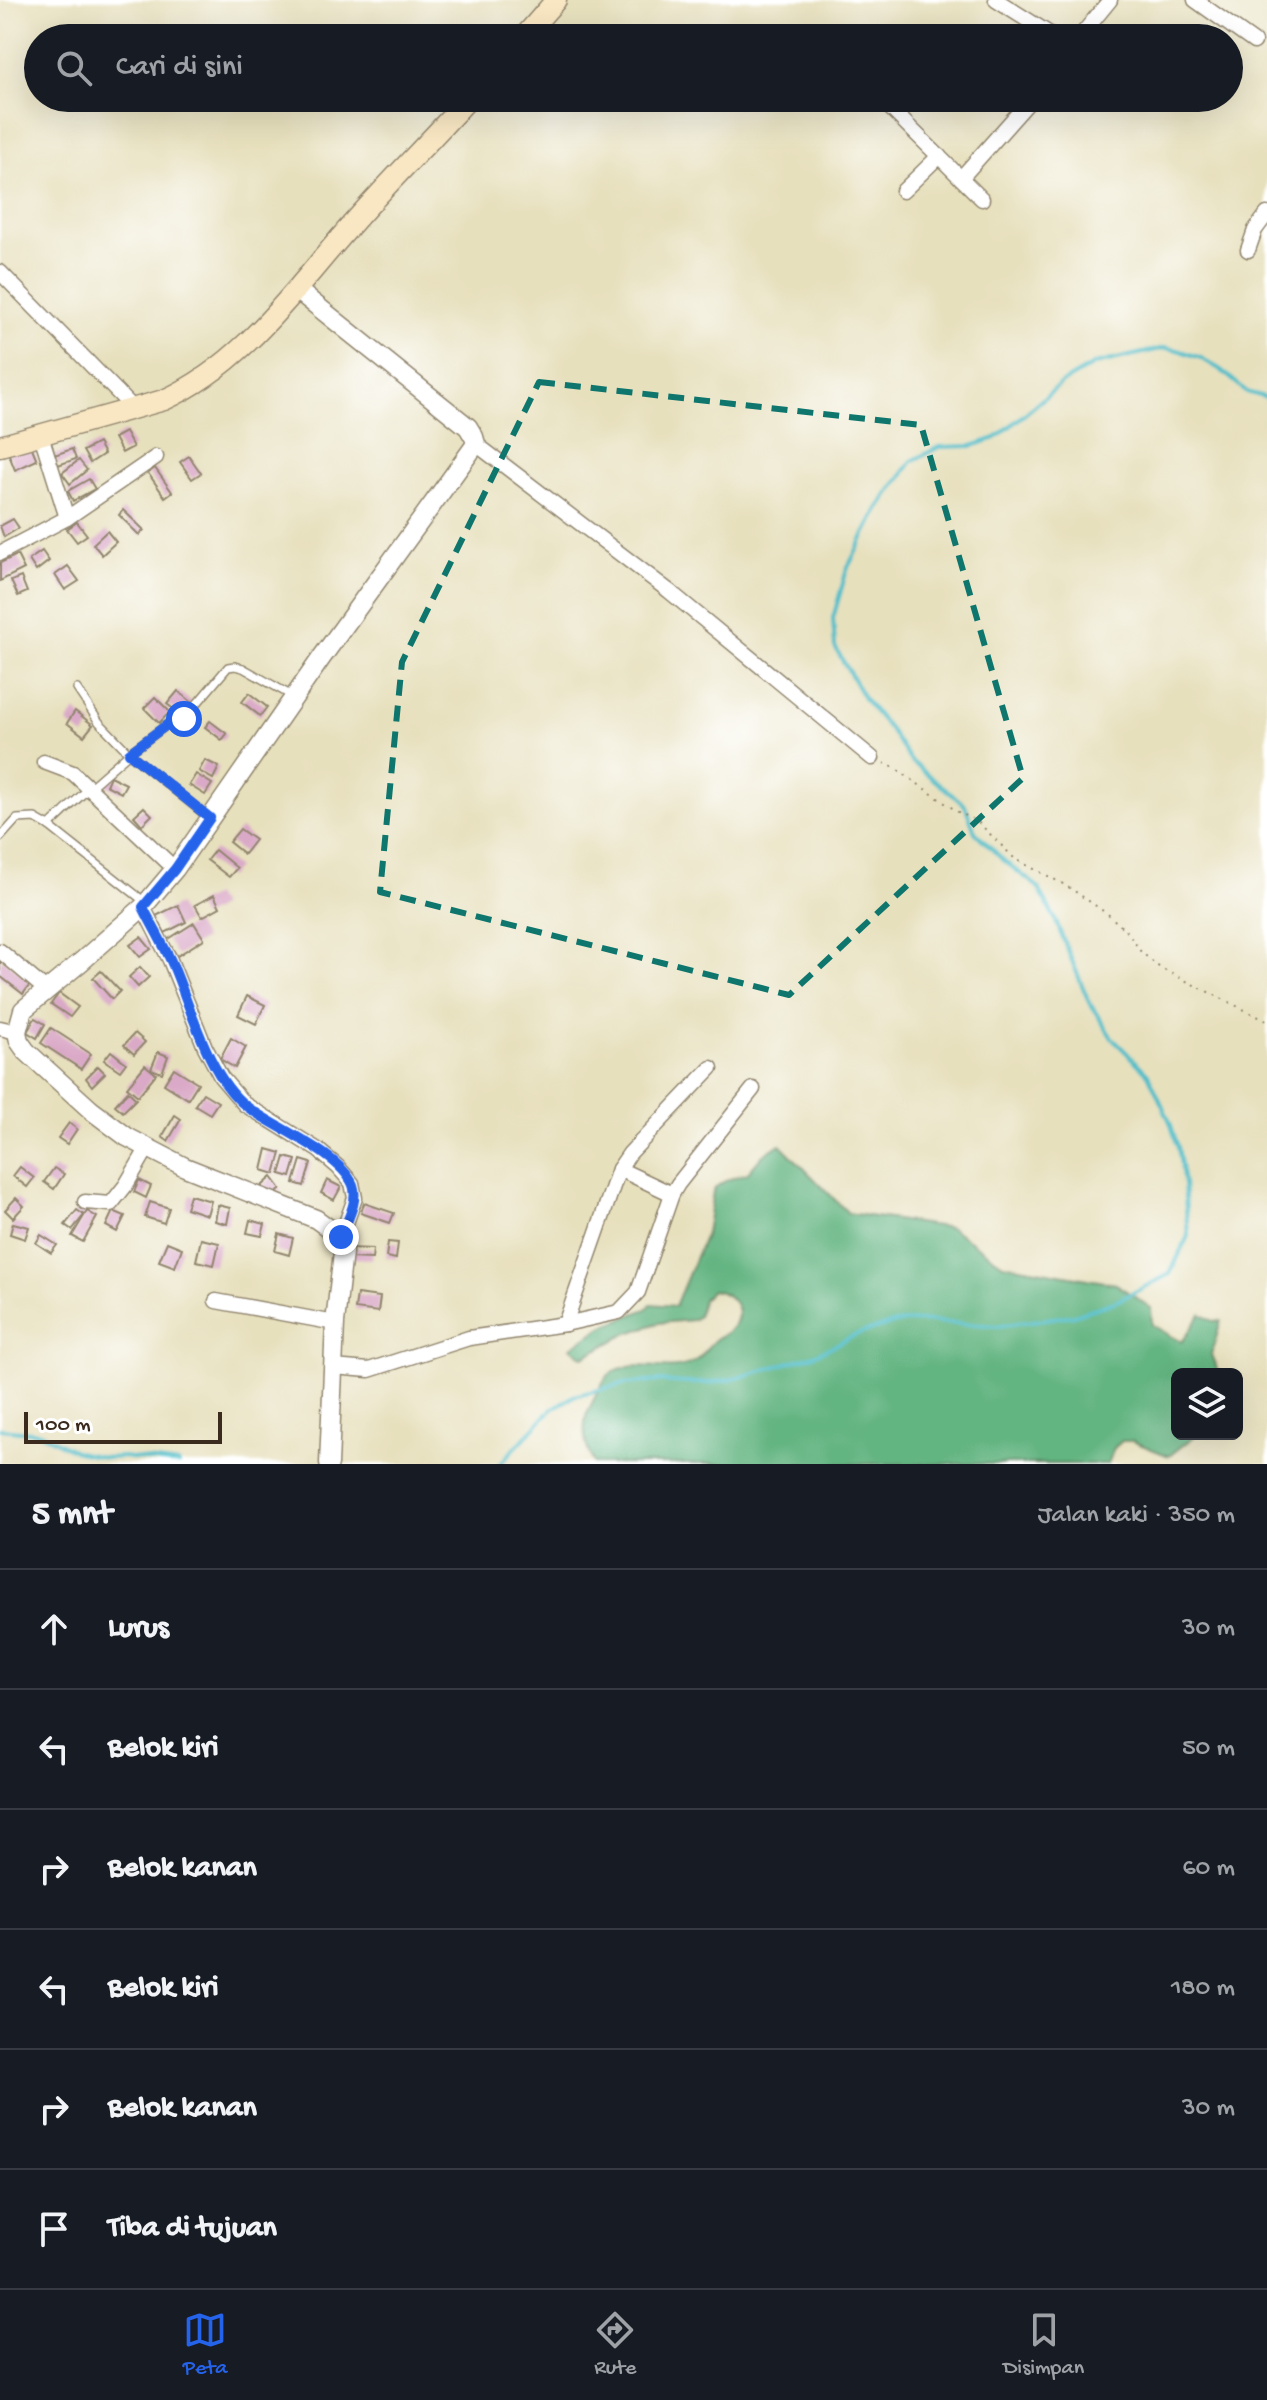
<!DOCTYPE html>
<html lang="id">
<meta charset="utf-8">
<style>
:root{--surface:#171b24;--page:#242831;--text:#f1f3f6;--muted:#9ea1a6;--line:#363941;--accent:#2563eb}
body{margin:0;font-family:"Gochi Hand",sans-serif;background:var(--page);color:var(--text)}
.controls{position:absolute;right:24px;bottom:24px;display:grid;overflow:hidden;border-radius:12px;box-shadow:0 8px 32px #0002}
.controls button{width:72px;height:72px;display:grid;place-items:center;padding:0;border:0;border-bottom:2px solid var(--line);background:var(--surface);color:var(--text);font:40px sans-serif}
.scale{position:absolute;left:24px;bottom:20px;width:198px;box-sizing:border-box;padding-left:8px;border:4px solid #3b2a1e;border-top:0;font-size:22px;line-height:28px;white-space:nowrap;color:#3b2a1e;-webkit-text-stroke:6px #fff;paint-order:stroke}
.stop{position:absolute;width:24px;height:24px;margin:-18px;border:6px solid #2563eb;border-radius:50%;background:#fff}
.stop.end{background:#2563eb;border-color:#fff;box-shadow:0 2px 8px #0008}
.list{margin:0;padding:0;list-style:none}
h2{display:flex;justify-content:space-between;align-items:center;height:104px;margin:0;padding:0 32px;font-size:34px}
h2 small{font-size:26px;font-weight:400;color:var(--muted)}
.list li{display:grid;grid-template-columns:52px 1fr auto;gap:24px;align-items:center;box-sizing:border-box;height:120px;padding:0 32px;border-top:2px solid var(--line)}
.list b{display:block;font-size:30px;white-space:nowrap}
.list em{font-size:26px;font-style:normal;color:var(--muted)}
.icon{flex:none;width:44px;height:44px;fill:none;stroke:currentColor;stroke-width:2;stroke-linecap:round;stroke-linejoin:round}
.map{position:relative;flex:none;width:1267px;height:1464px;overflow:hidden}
.search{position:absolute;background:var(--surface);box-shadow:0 8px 32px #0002;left:24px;right:24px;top:24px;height:88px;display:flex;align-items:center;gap:20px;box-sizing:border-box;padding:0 28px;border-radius:44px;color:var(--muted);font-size:30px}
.sheet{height:824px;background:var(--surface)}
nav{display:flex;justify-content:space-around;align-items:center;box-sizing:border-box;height:112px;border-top:2px solid var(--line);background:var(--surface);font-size:22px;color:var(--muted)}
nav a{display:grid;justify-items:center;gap:4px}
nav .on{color:var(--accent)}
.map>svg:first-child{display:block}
.forest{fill:#62b480;stroke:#4e6f4f;stroke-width:2}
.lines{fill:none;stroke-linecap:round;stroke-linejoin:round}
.stream{stroke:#50bdc9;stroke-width:4}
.building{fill:#daa9c7}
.service-casing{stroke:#91856e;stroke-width:10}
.minor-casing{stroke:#91856e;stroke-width:17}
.tertiary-casing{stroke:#91856e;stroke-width:21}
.secondary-casing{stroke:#91856e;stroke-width:23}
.path{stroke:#91856e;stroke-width:2;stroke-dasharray:2 6;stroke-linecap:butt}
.service{stroke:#fff;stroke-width:7}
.minor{stroke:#fff;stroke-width:14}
.tertiary{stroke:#fff;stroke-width:18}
.secondary{stroke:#f9e7c3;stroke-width:20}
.route{stroke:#2563eb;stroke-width:10}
.marked{fill:none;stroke:#0f766e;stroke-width:6;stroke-dasharray:16 10;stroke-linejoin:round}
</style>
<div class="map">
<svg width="1267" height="1464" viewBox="0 0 1267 1464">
<rect width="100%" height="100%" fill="#fff"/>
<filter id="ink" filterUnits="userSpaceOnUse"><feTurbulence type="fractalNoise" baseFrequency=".0125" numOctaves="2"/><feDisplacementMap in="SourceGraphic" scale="16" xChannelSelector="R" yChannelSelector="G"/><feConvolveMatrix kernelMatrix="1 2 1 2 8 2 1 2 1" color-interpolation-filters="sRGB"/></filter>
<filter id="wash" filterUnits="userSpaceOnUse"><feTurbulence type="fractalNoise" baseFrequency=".006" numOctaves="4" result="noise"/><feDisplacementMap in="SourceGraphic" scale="32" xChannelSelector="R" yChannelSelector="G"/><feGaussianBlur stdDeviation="1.8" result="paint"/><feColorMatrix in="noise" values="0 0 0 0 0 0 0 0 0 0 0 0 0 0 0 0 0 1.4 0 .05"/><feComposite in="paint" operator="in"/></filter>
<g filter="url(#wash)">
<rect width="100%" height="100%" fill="#e7e0bd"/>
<!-- forest -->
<path class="forest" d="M780,1144l68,69 103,15 52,36 113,20 35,24 1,17 30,17 19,-28 13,8 7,-1 -10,34 8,19h-42v60h20l-28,22 -37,-15h-10l-8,7 -6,16h-514c-10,-19 -14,-39 -3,-59 5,-9 11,-25 19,-31 25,-18 60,3 85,-13 9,-5 13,-16 21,-22 5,-4 11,-5 15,-10 16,-17 2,-36 -19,-39l-9,9 -5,17 -5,4 -35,3 -32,11 -43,23 -12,-10 33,-21 43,-17 4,-5 24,2 31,-73 7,-41 3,-5 11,-7 21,-7 14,-17z"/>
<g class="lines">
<!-- stream -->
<g class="stream">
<path d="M0,1429l40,4 34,18 12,3 23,4 14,-1 56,7"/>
<path d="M500,1464l52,-55 22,-13 49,-12 37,-3 25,2h25l24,-4 80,-24 44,-21 38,-11 23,-2 79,5 76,-11 41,-13 55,-28 18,-38 -4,-52 -6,-37 -8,-25 -22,-48 -36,-36 -23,-36 -35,-85 -16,-30 -35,-27 -28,-28 -10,-27 -54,-44 -21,-31 -25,-30 -30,-53 -2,-29 14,-49 31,-60 34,-48 27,-14 33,-1 24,-8 66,-55 33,-19 70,-16 13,2 23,8 20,12 26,22 20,6"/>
</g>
</g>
<g id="blocks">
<!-- building -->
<g class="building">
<path d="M125,432l8,15 -11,6 -8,-15z"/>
<path d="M30,443l7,17 -22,10 -7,-18z"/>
<path d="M98,443l6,11 -14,9 -7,-12z"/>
<path d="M72,449l4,10 -18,6 -4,-10z"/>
<path d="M189,456l12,17 -9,6 -12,-17z"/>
<path d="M79,460l8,10 -17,14 -8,-11z"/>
<path d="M155,468l17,24 -7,5 -17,-24z"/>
<path d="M89,479l6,10 -22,12 -5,-10z"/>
<path d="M123,510l21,20 -5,5 -20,-20z"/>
<path d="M13,519l6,9 -15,9 -4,-11z"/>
<path d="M77,522l10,13 -10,7 -10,-13z"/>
<path d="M107,531l9,11 -14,13 -9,-11z"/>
<path d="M42,551l7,10 -13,10 -7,-11z"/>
<path d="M17,555l7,14 -24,12v-18z"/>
<path d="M68,566l11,15 -14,9 -10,-15z"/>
<path d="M21,577l6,15 -9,4 -7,-15z"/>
<path d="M178,691l16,13 -10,13 -17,-13z"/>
<path d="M249,693l18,14 -7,9 -18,-14z"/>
<path d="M155,697l15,15 -11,11 -15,-15z"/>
<path d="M75,711l18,14 -9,11 -17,-13z"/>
<path d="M210,721l17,13 -5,6 -17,-13z"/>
<path d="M205,760l14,7 -6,12 -14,-8z"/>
<path d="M196,774l16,10 -7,11 -16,-10z"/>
<path d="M110,776l16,8 -5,9 -15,-8z"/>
<path d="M144,807l8,8 -10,10 -8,-9z"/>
<path d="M240,829l15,11 -11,14 -15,-12z"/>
<path d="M215,850l22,18 -8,9 -22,-17z"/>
<path d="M214,895l6,12 -18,10 -7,-12z"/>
<path d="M178,905l8,17 -21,11 -9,-17z"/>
<path d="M194,923l10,16 -27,17 -10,-16z"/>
<path d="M141,937l10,12 -11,8 -10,-12z"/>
<path d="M3,959l29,23 -9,12 -23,-18v-14z"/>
<path d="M140,967l9,10 -11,10 -9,-10z"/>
<path d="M101,971l19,20 -8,8 -19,-21z"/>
<path d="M59,993l19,14 -8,10 -19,-13z"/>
<path d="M247,996l18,9 -9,19 -18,-9z"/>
<path d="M35,1018l10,6 -8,14 -10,-6z"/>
<path d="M51,1028l40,26 -10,15 -40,-26z"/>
<path d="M135,1033l10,9 -11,12 -10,-9z"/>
<path d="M231,1038l15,9 -11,21 -15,-9z"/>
<path d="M111,1051l15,12 -6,8 -16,-11z"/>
<path d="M158,1052l10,4 -6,17 -11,-4z"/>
<path d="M145,1065l11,9 -18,22 -11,-9z"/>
<path d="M98,1066l7,7 -13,13 -6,-8z"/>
<path d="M174,1068l24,15 -10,16 -24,-15z"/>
<path d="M128,1091l8,8 -13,13 -8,-7z"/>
<path d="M203,1093l15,9 -8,12 -15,-9z"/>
<path d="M175,1115l6,4 -13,22 -6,-4z"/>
<path d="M69,1123l8,6 -10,15 -9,-6z"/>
<path d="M267,1149l14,4 -6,21 -13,-4z"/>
<path d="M285,1157l11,3 -5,17 -11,-3z"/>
<path d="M301,1160l10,3 -7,23 -10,-3z"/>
<path d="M20,1167l14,11 -7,9 -14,-11z"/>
<path d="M54,1168l10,6 -10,15 -10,-7z"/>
<path d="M272,1177l9,12 -10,9 -9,-12z"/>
<path d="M139,1180l12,6 -5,12 -12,-6z"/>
<path d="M327,1180l14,7 -7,13 -13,-7z"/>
<path d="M190,1195l21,6 -4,14 -21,-7z"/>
<path d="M16,1198l8,8 -11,12 -8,-8z"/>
<path d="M150,1202l19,6 -5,15 -19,-6z"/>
<path d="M364,1203l30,10 -4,10 -29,-10z"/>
<path d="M218,1205l12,3 -3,16 -12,-3z"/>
<path d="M77,1210l7,5 -12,15 -7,-5z"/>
<path d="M87,1211l10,6 -14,25 -11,-6z"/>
<path d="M113,1211l12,5 -8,16 -11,-6z"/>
<path d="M250,1220l15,4 -3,12 -15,-3z"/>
<path d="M13,1223l16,4 -4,12 -15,-5z"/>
<path d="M279,1234l14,4 -4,17 -14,-4z"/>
<path d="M41,1235l16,10 -6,8 -15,-10z"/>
<path d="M201,1239l18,4 -5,22 -18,-4z"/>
<path d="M167,1242l15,6 -7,19 -16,-6z"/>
<path d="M388,1242l10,1 -2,16 -10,-2z"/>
<path d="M347,1248l26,1 -1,10 -25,-1z"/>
<path d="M357,1294l23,3 -2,15 -23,-3z"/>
</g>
</g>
</g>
<g filter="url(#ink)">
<use href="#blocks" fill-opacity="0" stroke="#91856e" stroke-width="2"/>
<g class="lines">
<!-- service casing -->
<g class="service-casing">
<g id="service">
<path d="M77,689l22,33 30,31 79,64"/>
<path d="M49,826l40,-38 40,-35 43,-32 12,-2 44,-52 7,-1 8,2 49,28"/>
<path d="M0,838l17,-19 18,-1 14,8 96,76"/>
</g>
</g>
<!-- minor casing -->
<g class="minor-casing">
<g id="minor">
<path d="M996,0l60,38"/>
<path d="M1195,0l59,42"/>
<path d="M1079,38l31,-38"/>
<path d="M880,98l102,101"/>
<path d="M961,178l71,-80"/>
<path d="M903,191l36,-35"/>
<path d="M1248,250l7,-20 12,-16"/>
<path d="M0,272l134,137"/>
<path d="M41,435l26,83"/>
<path d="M476,444l193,147 203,167"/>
<path d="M0,553l67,-35 89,-61"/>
<path d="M44,762l29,11 102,96"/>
<path d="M143,907l27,53 35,87 16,30 23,27 74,46 20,17 14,16 3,15 -14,39"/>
<path d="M0,951l46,39"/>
<path d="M0,1028l17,4"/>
<path d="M619,1169l53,25"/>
<path d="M85,1202l26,2 15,-19 21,-36"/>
<path d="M216,1301l119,22"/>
<path d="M565,1324l54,-155 11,-16 81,-85"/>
<path d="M333,1367l36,3 100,-32 96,-14 54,-12 19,-20 34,-98 6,-10 75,-95"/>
</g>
</g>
<!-- tertiary casing -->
<g class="tertiary-casing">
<path id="tertiary" d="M297,290l171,137 6,10 2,7 -154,213 -147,212 -32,38 -61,54 -59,49 -6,22 2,9 7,10 65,59 36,27 58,30 131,52 25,18 2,15 -8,71 -6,141"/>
</g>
<!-- secondary casing -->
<g class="secondary-casing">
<g id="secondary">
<path d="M523,38l33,-38"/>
<path d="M0,446l164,-46c81,-36 132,-113 189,-177 38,-43 78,-83 116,-125"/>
</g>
</g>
<!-- path -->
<path class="path" d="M884,763l11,5 63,44 19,9 38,38 52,27 42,29 18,17 14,20 19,16 107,53"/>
<!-- service -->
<use href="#service" class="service"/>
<!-- minor -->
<use href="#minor" class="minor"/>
<!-- tertiary -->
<use href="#tertiary" class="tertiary"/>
<!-- secondary -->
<use href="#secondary" class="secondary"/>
</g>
</g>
<g class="lines" filter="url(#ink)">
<!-- route -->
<path class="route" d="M184,719l-12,2 -43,32 81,65 -35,51 -32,38c9,18 19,35 28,54 19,43 37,116 75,145 27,21 94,47 107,79 6,16 -7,37 -12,52"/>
</g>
<!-- marked area -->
<path class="marked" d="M539,382l382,43 102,353 -234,217 -409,-103 22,-230z"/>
</svg>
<div class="controls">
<button><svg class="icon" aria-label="layers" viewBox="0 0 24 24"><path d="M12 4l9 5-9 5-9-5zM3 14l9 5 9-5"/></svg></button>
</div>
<div class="scale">100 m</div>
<div class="stop" style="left:184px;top:719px"></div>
<div class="stop end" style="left:341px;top:1237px"></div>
<div class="search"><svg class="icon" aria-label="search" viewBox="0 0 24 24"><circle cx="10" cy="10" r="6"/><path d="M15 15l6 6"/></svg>Cari di sini</div>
</div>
<section class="sheet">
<h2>5 mnt<small>Jalan kaki · 350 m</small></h2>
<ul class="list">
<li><svg class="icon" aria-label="ahead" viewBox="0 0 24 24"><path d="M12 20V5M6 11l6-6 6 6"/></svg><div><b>Lurus</b></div><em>30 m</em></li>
<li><svg class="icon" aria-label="left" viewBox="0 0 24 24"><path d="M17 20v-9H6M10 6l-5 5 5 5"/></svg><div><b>Belok kiri</b></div><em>50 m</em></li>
<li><svg class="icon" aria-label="right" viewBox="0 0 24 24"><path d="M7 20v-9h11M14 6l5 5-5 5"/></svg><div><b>Belok kanan</b></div><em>60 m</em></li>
<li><svg class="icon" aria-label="left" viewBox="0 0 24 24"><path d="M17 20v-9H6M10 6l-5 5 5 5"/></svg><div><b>Belok kiri</b></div><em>180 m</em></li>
<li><svg class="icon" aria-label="right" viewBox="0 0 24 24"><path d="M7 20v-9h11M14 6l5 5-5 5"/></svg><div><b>Belok kanan</b></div><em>30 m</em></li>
<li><svg class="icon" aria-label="arrive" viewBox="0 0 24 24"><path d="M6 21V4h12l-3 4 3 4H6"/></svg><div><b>Tiba di tujuan</b></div></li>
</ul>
</section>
<nav>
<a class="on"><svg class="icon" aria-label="map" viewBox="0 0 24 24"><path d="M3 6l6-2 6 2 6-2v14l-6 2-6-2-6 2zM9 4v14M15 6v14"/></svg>Peta</a>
<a><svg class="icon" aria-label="directions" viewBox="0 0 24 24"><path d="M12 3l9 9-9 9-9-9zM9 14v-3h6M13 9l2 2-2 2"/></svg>Rute</a>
<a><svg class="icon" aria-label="saved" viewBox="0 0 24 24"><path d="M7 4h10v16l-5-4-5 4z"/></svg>Disimpan</a>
</nav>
